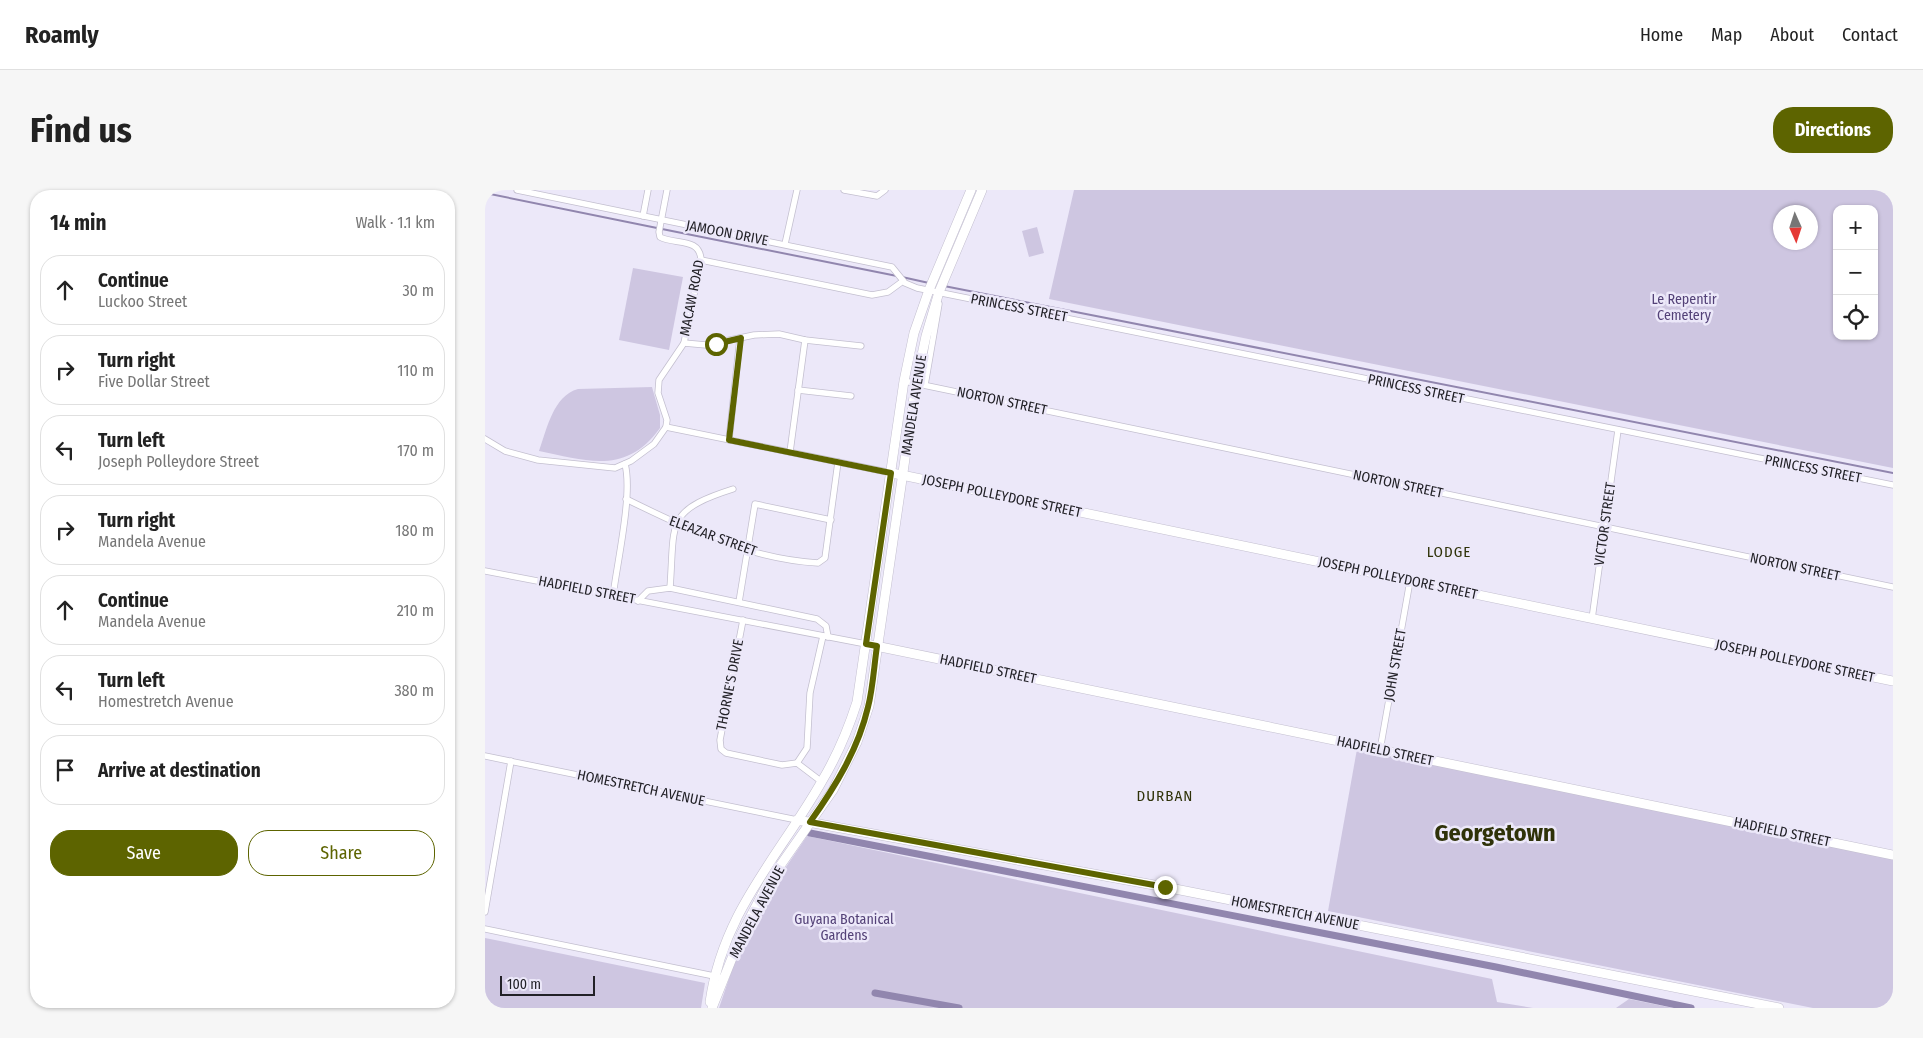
<!DOCTYPE html>
<meta charset="utf-8">
<style>
:root{--surface:#fff;--page:#f6f6f6;--text:#222;--muted:#767676;--line:#e0e0e0;--accent:#5d6400}
body{margin:0;font-family:"Fira Sans Condensed",sans-serif;background:var(--page);color:var(--text)}
.controls{position:absolute;right:15px;top:15px;display:grid;overflow:hidden;border-radius:10px;box-shadow:0 1px 4px #0004}
.controls button{width:45px;height:45px;display:grid;place-items:center;padding:0;border:0;border-bottom:1px solid var(--line);background:var(--surface);color:var(--text);font:25px sans-serif}
.compass{position:absolute;left:1288px;top:15px;width:45px;height:45px;border-radius:50%;background:var(--surface);box-shadow:0 1px 4px #0004;rotate:177deg}
.scale{position:absolute;left:15px;bottom:12px;width:95px;box-sizing:border-box;padding-left:5px;border:2px solid #222127;border-top:0;font-size:14px;line-height:18px;white-space:nowrap;color:#222127;-webkit-text-stroke:4px #ece8f9;paint-order:stroke}
.stop{position:absolute;width:15px;height:15px;margin:-11px;border:4px solid #5d6400;border-radius:50%;background:#fff}
.stop.end{background:#5d6400;border-color:#fff;box-shadow:0 1px 5px #0008}
.list{margin:0;padding:0;list-style:none}
h2{display:flex;justify-content:space-between;align-items:center;height:65px;margin:0;padding:0 20px;font-size:21px}
h2 small{font-size:16px;font-weight:400;color:var(--muted)}
.list li{display:grid;grid-template-columns:32px 1fr auto;gap:15px;align-items:center;box-sizing:border-box;height:70px;margin:0 10px 10px;padding:0 10px;border:1px solid var(--line);border-radius:20px}
.list b{display:block;font-size:19px;white-space:nowrap}
.list p{margin:0;font-size:16px;white-space:nowrap;color:var(--muted)}
.list em{font-size:16px;font-style:normal;color:var(--muted)}
.actions{display:flex;gap:10px;padding:15px 20px}
.actions a{flex:1;padding:11px 0;border:1px solid var(--accent);border-radius:20px;text-align:center;font-size:18px;color:var(--accent)}
.actions .main{background:var(--accent);color:#fff}
.icon{flex:none;width:28px;height:28px;fill:none;stroke:currentColor;stroke-width:2;stroke-linecap:round;stroke-linejoin:round}
.map{position:relative;flex:none;width:1408px;height:818px;overflow:hidden;border-radius:20px}
header{display:flex;align-items:center;gap:30px;box-sizing:border-box;height:70px;padding:0 25px;background:var(--surface);border-bottom:1px solid var(--line)}
header strong{font-size:24px}
nav{display:flex;gap:28px;margin-inline-start:auto;font-size:18px}
.intro{display:flex;align-items:center;justify-content:space-between;box-sizing:border-box;height:120px;padding:0 30px}
h1{margin:0;font-size:35px}
.button{padding:12px 22px;border-radius:20px;background:var(--accent);color:#fff;font-size:18px;font-weight:700}
main{display:flex;gap:30px;padding:0 30px}
aside{flex:1;background:var(--surface);border-radius:20px;box-shadow:0 1px 4px #0004}
.map>svg:first-child{display:block}
.green{fill:#cec6e1;fill-rule:evenodd}
.lines{fill:none;stroke-linecap:round;stroke-linejoin:round}
.stream{stroke:#9186ae;stroke-width:2}
.canal{stroke:#9186ae;stroke-width:7}
.street-casing{stroke:#c3bfcf;stroke-width:7}
.secondary-casing{stroke:#c3bfcf;stroke-width:10}
.street{stroke:#fff;stroke-width:5.5}
.secondary{stroke:#fff;stroke-width:9}
.route{stroke:#5d6400;stroke-width:6}
.labels{text-anchor:middle;dominant-baseline:central;stroke-width:5;stroke-linejoin:round;paint-order:stroke}
.street-label{font-size:14px;fill:#222127;stroke:#ece8f9}
.park-label{font-size:14px;fill:#534177;stroke:#ece8f9}
.neighbourhood-label{font-size:15px;letter-spacing:1px;fill:#2f3209;stroke:#ece8f9}
.town-label{font-size:24px;font-weight:bold;fill:#2f3209;stroke:#ece8f9}
</style>
<header>
<strong>Roamly</strong>
<nav><a>Home</a><a>Map</a><a>About</a><a>Contact</a></nav>
</header>
<div class="intro"><h1>Find us</h1><a class="button">Directions</a></div>
<main>
<aside>
<h2>14 min<small>Walk · 1.1 km</small></h2>
<ul class="list">
<li><svg class="icon" aria-label="ahead" viewBox="0 0 24 24"><path d="M12 20V5M6 11l6-6 6 6"/></svg><div><b>Continue</b><p>Luckoo Street</p></div><em>30 m</em></li>
<li><svg class="icon" aria-label="right" viewBox="0 0 24 24"><path d="M7 20v-9h11M14 6l5 5-5 5"/></svg><div><b>Turn right</b><p>Five Dollar Street</p></div><em>110 m</em></li>
<li><svg class="icon" aria-label="left" viewBox="0 0 24 24"><path d="M17 20v-9H6M10 6l-5 5 5 5"/></svg><div><b>Turn left</b><p>Joseph Polleydore Street</p></div><em>170 m</em></li>
<li><svg class="icon" aria-label="right" viewBox="0 0 24 24"><path d="M7 20v-9h11M14 6l5 5-5 5"/></svg><div><b>Turn right</b><p>Mandela Avenue</p></div><em>180 m</em></li>
<li><svg class="icon" aria-label="ahead" viewBox="0 0 24 24"><path d="M12 20V5M6 11l6-6 6 6"/></svg><div><b>Continue</b><p>Mandela Avenue</p></div><em>210 m</em></li>
<li><svg class="icon" aria-label="left" viewBox="0 0 24 24"><path d="M17 20v-9H6M10 6l-5 5 5 5"/></svg><div><b>Turn left</b><p>Homestretch Avenue</p></div><em>380 m</em></li>
<li><svg class="icon" aria-label="arrive" viewBox="0 0 24 24"><path d="M6 21V4h12l-3 4 3 4H6"/></svg><div><b>Arrive at destination</b></div></li>
</ul>
<div class="actions"><a class="main">Save</a><a>Share</a></div>
</aside>
<div class="map">
<svg width="1408" height="818" viewBox="0 0 1408 818">
<rect width="100%" height="100%" fill="#ece8f9"/>
<!-- green -->
<g class="green">
<path d="M589,0h819v278l-844,-169zM1352,19h37v127h-37zM1296,22h30v30h-30z"/>
<path d="M552,37l7,26 -15,4 -7,-26z"/>
<path d="M148,78l50,9 -14,73 -50,-10z"/>
<path d="M167,197l8,28v13c-34,47 -72,33 -121,23 8,-22 14,-55 39,-62z"/>
<path d="M872,559l536,110v149h-80l-485,-97z"/>
<path d="M322,646l685,143 5,23 36,6h-814l18,-53 32,-63z"/>
<path d="M0,748l220,45 -4,25h-216z"/>
<path d="M1144,809l44,9h-57z"/>
</g>
<g class="lines">
<!-- stream -->
<g class="stream">
<path d="M0,3l172,35"/>
<path d="M177,39l235,47"/>
<path d="M417,87l27,6"/>
<path d="M459,96l949,187"/>
</g>
<!-- canal -->
<g class="canal">
<path d="M325,643l686,134 195,41"/>
<path d="M390,803l84,15"/>
</g>
<!-- street casing -->
<g class="street-casing">
<g id="street">
<path d="M32,0l375,77 13,16 12,5 976,197"/>
<path d="M359,0l33,6 8,-6"/>
<path d="M158,26l5,-26"/>
<path d="M300,54l12,-54"/>
<path d="M216,70l171,35 16,-3 15,-11"/>
<path d="M199,153l22,2 48,-10 25,-1 26,6 56,6"/>
<path d="M419,191l989,206"/>
<path d="M440,195l14,-81"/>
<path d="M313,200l53,6"/>
<path d="M181,237l226,46"/>
<path d="M0,249l20,12 33,9 77,8 16,-7 23,-17 12,-17 1,-7 -9,-27 1,-13 25,-37 17,-83c-1,-23 -26,-15 -41,-23l-1,-5 8,-42"/>
<path d="M244,250l11,-102"/>
<path d="M305,262l15,-112"/>
<path d="M141,309c61,30 123,60 192,64l7,-5 13,-96"/>
<path d="M0,381l381,73"/>
<path d="M185,398c5,-65 -6,-77 63,-99"/>
<path d="M128,406c4,-33 20,-102 12,-132"/>
<path d="M153,411l10,-10 22,-3 147,31 9,7 2,11"/>
<path d="M254,412l16,-98 76,16"/>
<path d="M1107,429l26,-189"/>
<path d="M258,430l-23,120 1,9 5,4 56,12 15,-2 10,-15 3,-55 13,-57"/>
<path d="M895,560l30,-169"/>
<path d="M0,566l312,64"/>
<path d="M312,573l25,19"/>
<path d="M0,722l26,-151"/>
<path d="M0,739l234,48"/>
</g>
</g>
<!-- secondary casing -->
<g class="secondary-casing">
<g id="secondary">
<path d="M407,283l1001,208"/>
<path d="M381,454l1027,211"/>
<path d="M312,630l368,67 614,121"/>
<path d="M225,812c13,-91 69,-145 112,-221 15,-25 26,-51 35,-79l47,-321 10,-48 15,-43 42,-100"/>
<path d="M227,818l30,-75 26,-50 65,-93 24,-48 12,-36 47,-323 10,-47 13,-44 43,-102"/>
</g>
</g>
<!-- street -->
<use href="#street" class="street"/>
<!-- secondary -->
<use href="#secondary" class="secondary"/>
</g>
<g class="lines">
<!-- route -->
<path class="route" d="M231,154l25,-6 -12,102 162,33 -25,171 11,2c-3,20 -4,42 -9,61 -10,43 -33,80 -58,115l355,65"/>
</g>
<g class="labels">
<!-- street labels -->
<g class="street-label">
<text transform="translate(242 43) rotate(11)">JAMOON DRIVE</text>
<text transform="translate(207 108) rotate(-79)">MACAW ROAD</text>
<text transform="translate(534 118) rotate(11)">PRINCESS STREET</text>
<text transform="translate(931 199) rotate(12)">PRINCESS STREET</text>
<text transform="translate(517 211) rotate(12)">NORTON STREET</text>
<text transform="translate(429 215) rotate(-81)">MANDELA AVENUE</text>
<text transform="translate(1328 279) rotate(11)">PRINCESS STREET</text>
<text transform="translate(913 294) rotate(12)">NORTON STREET</text>
<text transform="translate(517 306) rotate(12)">JOSEPH POLLEYDORE STREET</text>
<text transform="translate(1120 334) rotate(-82)">VICTOR STREET</text>
<text transform="translate(228 346) rotate(20)">ELEAZAR STREET</text>
<text transform="translate(1310 377) rotate(12)">NORTON STREET</text>
<text transform="translate(913 388) rotate(12)">JOSEPH POLLEYDORE STREET</text>
<text transform="translate(102 400) rotate(11)">HADFIELD STREET</text>
<text transform="translate(1310 471) rotate(12)">JOSEPH POLLEYDORE STREET</text>
<text transform="translate(910 475) rotate(-80)">JOHN STREET</text>
<text transform="translate(503 479) rotate(12)">HADFIELD STREET</text>
<text transform="translate(245 495) rotate(-79)">THORNE'S DRIVE</text>
<text transform="translate(900 561) rotate(12)">HADFIELD STREET</text>
<text transform="translate(156 598) rotate(12)">HOMESTRETCH AVENUE</text>
<text transform="translate(1297 642) rotate(12)">HADFIELD STREET</text>
<text transform="translate(272 722) rotate(-62)">MANDELA AVENUE</text>
<text transform="translate(810 723) rotate(11)">HOMESTRETCH AVENUE</text>
</g>
<!-- park labels -->
<g class="park-label">
<text x="1199" y="109">Le Repentir<tspan x="1199" dy="16">Cemetery</tspan></text>
<text x="359" y="729">Guyana Botanical<tspan x="359" dy="16">Gardens</tspan></text>
</g>
<!-- neighbourhood labels -->
<g class="neighbourhood-label">
<text x="964" y="362">LODGE</text>
<text x="680" y="606">DURBAN</text>
</g>
<!-- town labels -->
<g class="town-label">
<text x="1010" y="643">Georgetown</text>
</g>
</g>
</svg>
<div class="controls">
<button>+</button>
<button>−</button>
<button><svg class="icon" aria-label="locate" viewBox="0 0 24 24"><circle cx="12" cy="12" r="6"/><path d="M12 2v4M12 18v4M2 12h4M18 12h4"/></svg></button>
</div>
<svg class="compass" viewBox="-18 -18 36 36"><path d="M0-13l5 13h-10z" fill="#e53935"/><path d="M0 13l5-13h-10z" fill="#767676"/></svg>
<div class="scale">100 m</div>
<div class="stop" style="left:231px;top:154px"></div>
<div class="stop end" style="left:680px;top:697px"></div>
</div>
</main>
